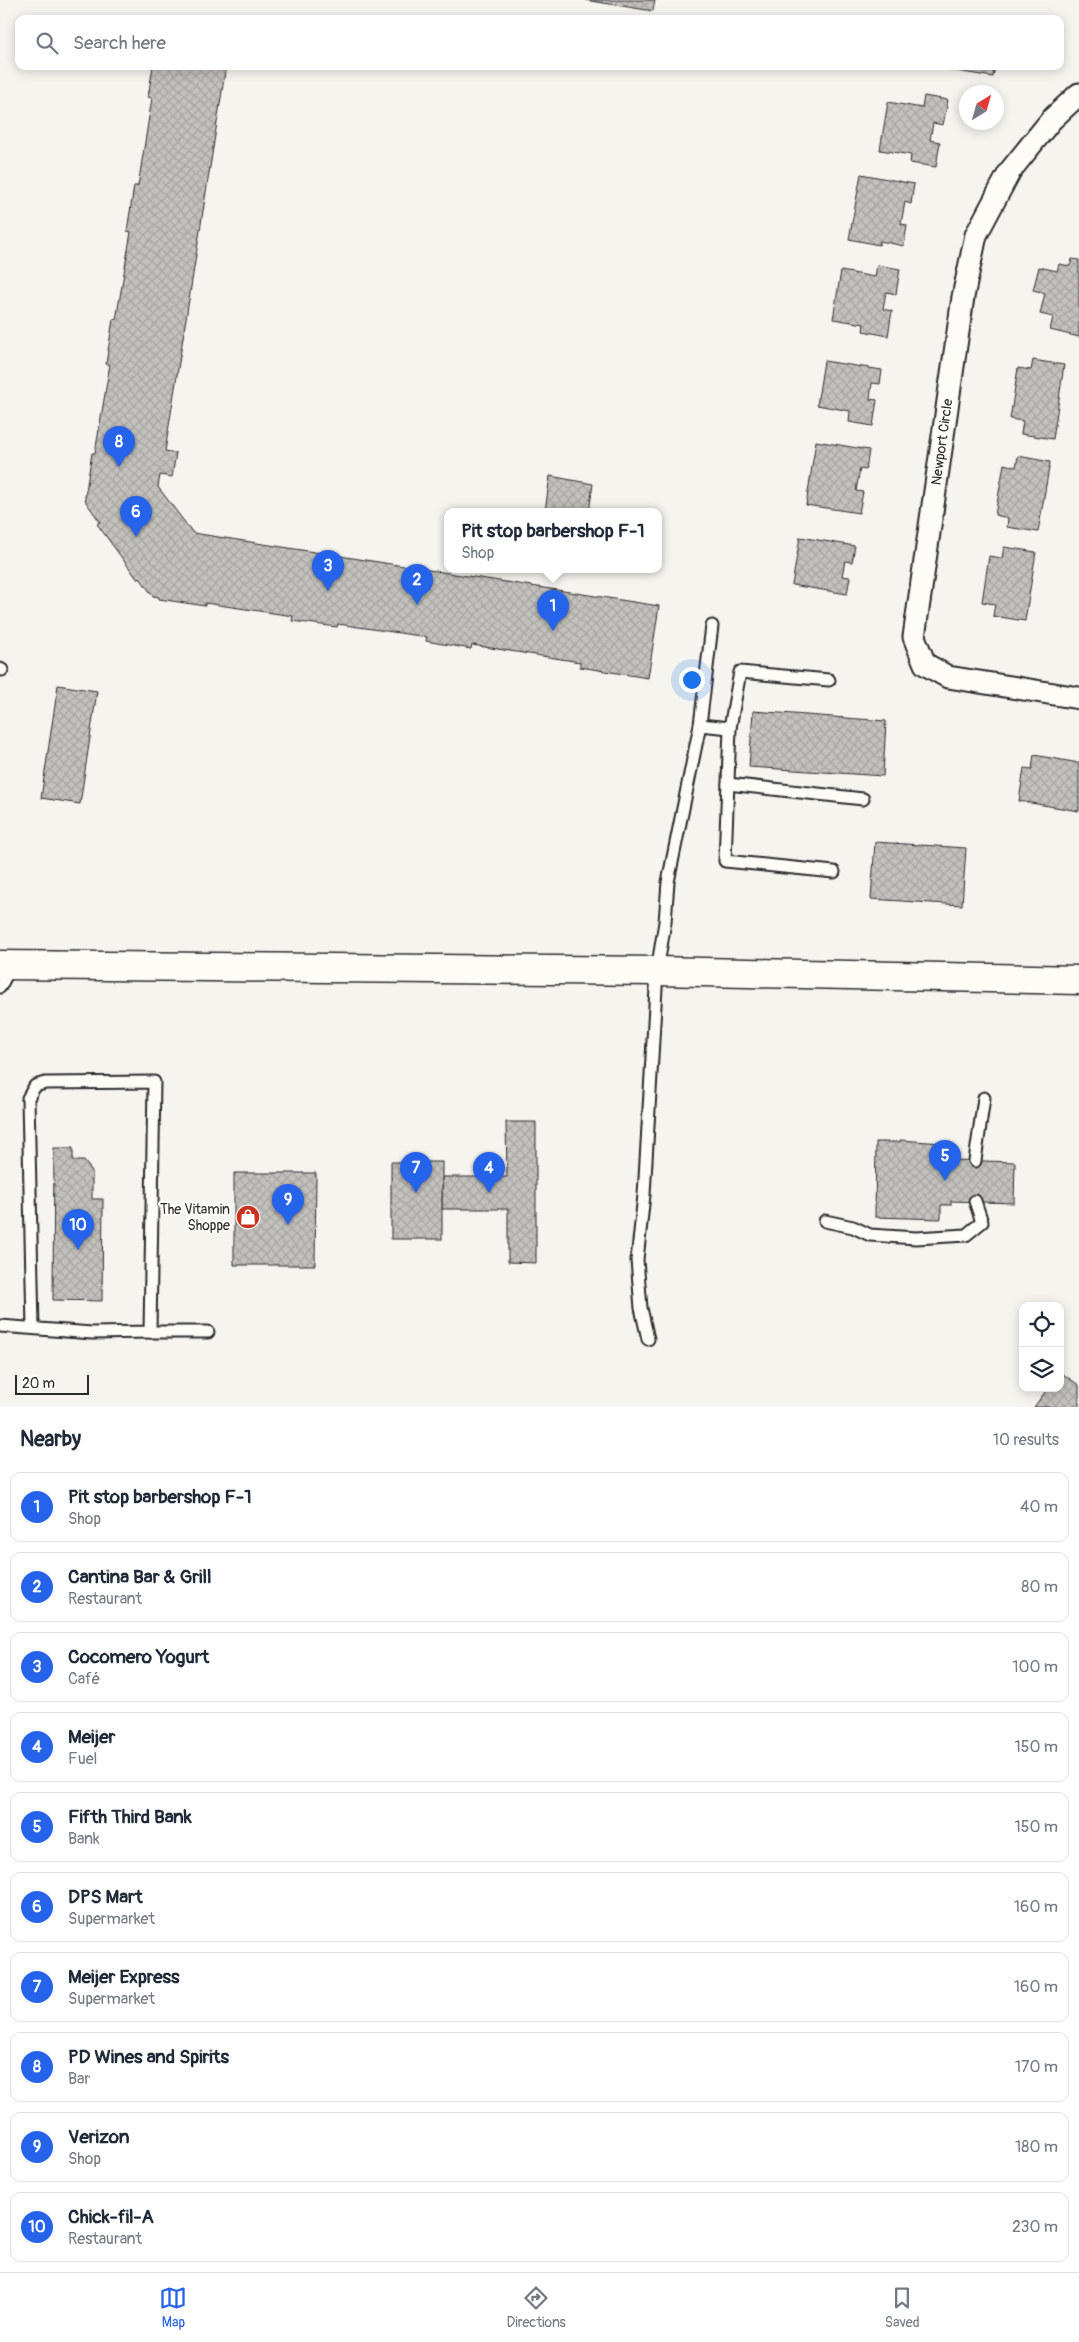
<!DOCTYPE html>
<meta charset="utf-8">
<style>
:root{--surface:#fff;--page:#f6f6f7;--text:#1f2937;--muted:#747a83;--line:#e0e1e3;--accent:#2563eb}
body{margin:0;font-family:Pangolin,sans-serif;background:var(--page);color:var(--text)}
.controls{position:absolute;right:15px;bottom:15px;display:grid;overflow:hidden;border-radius:10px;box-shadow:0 2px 12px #0003}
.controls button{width:45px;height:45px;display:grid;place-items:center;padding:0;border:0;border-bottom:1px solid var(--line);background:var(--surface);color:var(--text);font:25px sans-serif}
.compass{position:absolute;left:959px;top:85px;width:45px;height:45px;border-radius:50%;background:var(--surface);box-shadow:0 2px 12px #0003;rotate:37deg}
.scale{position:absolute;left:15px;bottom:12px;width:74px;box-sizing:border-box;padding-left:5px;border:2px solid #2b2b2b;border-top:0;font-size:14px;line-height:18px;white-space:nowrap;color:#2b2b2b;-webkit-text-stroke:4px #fdfcf7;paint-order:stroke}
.you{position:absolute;left:691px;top:679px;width:18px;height:18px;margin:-12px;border:4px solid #fff;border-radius:50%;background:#1a73e8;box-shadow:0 0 0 8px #1a73e833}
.badge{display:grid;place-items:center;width:32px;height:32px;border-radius:50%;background:var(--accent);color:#fff;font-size:16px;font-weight:700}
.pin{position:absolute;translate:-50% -41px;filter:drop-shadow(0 1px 2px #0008)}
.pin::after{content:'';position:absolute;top:26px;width:18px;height:15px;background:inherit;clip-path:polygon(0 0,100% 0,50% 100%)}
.popup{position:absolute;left:444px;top:508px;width:218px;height:65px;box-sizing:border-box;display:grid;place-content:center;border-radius:10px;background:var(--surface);filter:drop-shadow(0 1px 4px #0005);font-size:16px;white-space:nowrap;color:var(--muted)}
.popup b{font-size:19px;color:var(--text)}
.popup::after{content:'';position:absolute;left:50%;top:100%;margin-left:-10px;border:10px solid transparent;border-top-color:var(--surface)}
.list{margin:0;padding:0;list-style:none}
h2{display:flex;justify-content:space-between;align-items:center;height:65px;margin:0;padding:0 20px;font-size:21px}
h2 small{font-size:16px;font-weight:400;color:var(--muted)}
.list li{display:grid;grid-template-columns:32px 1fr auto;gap:15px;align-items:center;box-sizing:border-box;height:70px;margin:0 10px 10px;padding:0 10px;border:1px solid var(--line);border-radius:10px}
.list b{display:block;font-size:19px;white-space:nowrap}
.list p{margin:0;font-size:16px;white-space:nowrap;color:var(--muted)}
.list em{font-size:16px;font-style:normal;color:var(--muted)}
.icon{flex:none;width:28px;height:28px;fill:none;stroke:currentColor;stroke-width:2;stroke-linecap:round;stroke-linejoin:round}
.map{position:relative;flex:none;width:1079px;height:1407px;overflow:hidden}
.search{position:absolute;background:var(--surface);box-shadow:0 2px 12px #0003;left:15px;right:15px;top:15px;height:55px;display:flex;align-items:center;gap:12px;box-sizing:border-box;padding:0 18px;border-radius:10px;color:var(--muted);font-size:19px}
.sheet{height:865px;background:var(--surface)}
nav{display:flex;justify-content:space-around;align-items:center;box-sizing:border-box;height:70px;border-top:1px solid var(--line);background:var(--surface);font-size:14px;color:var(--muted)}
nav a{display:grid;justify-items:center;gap:2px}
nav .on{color:var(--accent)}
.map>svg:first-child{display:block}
.building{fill:url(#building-cross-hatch);stroke:#2b2b2b}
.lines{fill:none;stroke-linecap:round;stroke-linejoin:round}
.service-casing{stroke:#2b2b2b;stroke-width:15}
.minor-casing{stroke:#2b2b2b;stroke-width:25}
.primary-casing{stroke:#2b2b2b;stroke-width:31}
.service{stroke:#fdfcf7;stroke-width:11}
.minor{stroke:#fdfcf7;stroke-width:21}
.primary{stroke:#fdfcf7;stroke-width:28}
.labels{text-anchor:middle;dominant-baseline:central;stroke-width:4.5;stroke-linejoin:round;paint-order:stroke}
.street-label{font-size:14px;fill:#2b2b2b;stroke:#fdfcf7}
.poi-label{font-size:14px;fill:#2b2b2b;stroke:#fdfcf7;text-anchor:end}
</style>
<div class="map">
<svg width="1079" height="1407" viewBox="0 0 1079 1407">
<defs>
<pattern id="building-cross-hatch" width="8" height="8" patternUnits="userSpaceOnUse" patternTransform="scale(1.25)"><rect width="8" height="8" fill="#c2c1be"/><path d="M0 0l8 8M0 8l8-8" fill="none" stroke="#a7a6a3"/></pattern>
</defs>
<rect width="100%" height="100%" fill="#f5f4ef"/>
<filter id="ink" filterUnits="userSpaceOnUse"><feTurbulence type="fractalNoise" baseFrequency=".02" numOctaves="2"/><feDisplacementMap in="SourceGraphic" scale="10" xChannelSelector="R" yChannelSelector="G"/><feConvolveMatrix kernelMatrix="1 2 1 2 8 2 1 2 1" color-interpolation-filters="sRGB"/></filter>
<g filter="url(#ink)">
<!-- building -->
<g class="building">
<path d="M585,0h70l-2,11z"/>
<path d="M153,66h73l-61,385 11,2 -4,24 -12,-2 -2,12 35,46 466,73 -11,72 -68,-11v-5l-108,-17 -1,4 -45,-8 1,-4 -89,-13 -1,3 -45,-6 1,-5 -88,-13v3l-46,-7v-2l-6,-1 -13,-18 -2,2 -41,-56 3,-2 -14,-20 -1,-5 7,-44h3l15,-89h-4l7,-45 3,1 15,-88 -4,-1 7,-45h4l14,-88 -4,-1z"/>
<path d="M938,66h57l-2,11 -55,-9z"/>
<path d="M924,96l24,4 -5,25 -10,-2 -3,17 10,2 -4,25 -26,-4 1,-8 -31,-5 8,-48 34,6z"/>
<path d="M861,174l53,10 -3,20 -6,-2 -4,22 6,1 -3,21 -24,-5 -1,4 -30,-6z"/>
<path d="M1072,259l7,1v77l-29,-7 3,-13 -13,-3 5,-21 -12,-3 6,-23 18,4 2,-7 11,2z"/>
<path d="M877,265l23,4 -4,25 -10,-2 -3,17 9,2 -4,25 -25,-5 1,-7 -31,-5 8,-48 34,6z"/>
<path d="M1033,360l31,5 -11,74 -32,-5 2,-13 -13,-2 8,-51 13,2z"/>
<path d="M824,361l58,9 -2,14 -8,-1 -2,16 7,1 -4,26 -24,-4 1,-11 -33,-6z"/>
<path d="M816,441l53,9 -3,20 -6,-1 -4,22 7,1 -4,21 -53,-8z"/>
<path d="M1018,456l32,6 -12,70 -31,-5 1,-9 -13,-3 9,-51 12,3z"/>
<path d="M550,476l43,8 -4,28 -44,-1z"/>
<path d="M800,537l55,9 -3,16 -7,-1 -3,15 8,1 -3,17 -55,-9z"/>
<path d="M1004,547l32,5 -11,69 -32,-5 2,-12 -13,-2 7,-46 13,2z"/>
<path d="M58,685l39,6 -17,113 -39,-6z"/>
<path d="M753,711l133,10 -3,55 -134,-9z"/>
<path d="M1034,755l45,8v48l-60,-10 5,-33 8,1z"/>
<path d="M875,842l91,6 -4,57 -91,-6z"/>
<path d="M506,1122h30v141l-28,-1v-53h-66v-32h65z"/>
<path d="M900,1140l43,3 -1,11h10v6l63,2 -1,41 -63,-2v4h-10v14l-66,-2 1,-75h24z"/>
<path d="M54,1148h19v13h11l8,10v28h11l-1,102 -49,-1z"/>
<rect x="391" y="1162" width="51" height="77"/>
<path d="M234,1173h82l-1,92h-81z"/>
<path d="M1060,1372l19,13v22h-45l14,-19h12z"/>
</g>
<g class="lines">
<!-- service casing -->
<g class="service-casing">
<g id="service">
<path d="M0,669l2,1"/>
<path d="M700,725l30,3 10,-56 89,8"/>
<path d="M730,728l-5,133 109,11"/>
<path d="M728,784l135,15"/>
<path d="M0,987l11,-21"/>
<path d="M975,1161l9,-63"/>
<path d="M825,1221l28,6 17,8 46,3 50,-3 16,-13 -7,-21"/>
<path d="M0,1326l92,7 58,-1 4,-250 -109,1 -10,3 -7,12 5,230"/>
<path d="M150,1332h58"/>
<path d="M648,1339l-7,-31 -4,-48 7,-65 13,-224 8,-49 3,-40 32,-157 12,-99"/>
</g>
</g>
<!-- minor casing -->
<g class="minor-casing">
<path id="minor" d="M1079,94l-27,25 -42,52 -34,64 -13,62 -49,340 11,27 23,13 131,21"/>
</g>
<!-- primary casing -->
<g class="primary-casing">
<path id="primary" d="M0,965l657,6 422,9"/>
</g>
<!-- service -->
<use href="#service" class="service"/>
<!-- minor -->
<use href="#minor" class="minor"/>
<!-- primary -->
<use href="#primary" class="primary"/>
</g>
</g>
<!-- icons -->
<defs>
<g id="shop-disc" transform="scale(1.25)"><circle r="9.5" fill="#c8321e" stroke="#fdfcf7"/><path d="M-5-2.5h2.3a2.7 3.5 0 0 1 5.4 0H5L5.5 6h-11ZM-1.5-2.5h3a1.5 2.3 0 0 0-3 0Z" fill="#fff"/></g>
</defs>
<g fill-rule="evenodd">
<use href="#shop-disc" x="248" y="1217"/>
</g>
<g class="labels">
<!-- street labels -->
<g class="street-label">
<text transform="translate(942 442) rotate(-82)">Newport Circle</text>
</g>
<!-- poi labels -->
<g class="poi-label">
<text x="230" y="1209">The Vitamin<tspan x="230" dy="16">Shoppe</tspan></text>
</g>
</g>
</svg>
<div class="controls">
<button><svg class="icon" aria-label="locate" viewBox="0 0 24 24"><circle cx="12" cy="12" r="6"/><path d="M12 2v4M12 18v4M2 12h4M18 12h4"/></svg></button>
<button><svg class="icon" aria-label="layers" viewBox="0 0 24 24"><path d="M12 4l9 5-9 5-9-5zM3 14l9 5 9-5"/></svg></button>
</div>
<svg class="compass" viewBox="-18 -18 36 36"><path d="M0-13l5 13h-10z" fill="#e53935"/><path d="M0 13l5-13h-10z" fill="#747a83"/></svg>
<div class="scale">20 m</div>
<div class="you"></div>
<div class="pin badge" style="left:553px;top:631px">1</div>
<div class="popup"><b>Pit stop barbershop F-1</b>Shop</div>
<div class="pin badge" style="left:417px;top:605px">2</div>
<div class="pin badge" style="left:328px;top:591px">3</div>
<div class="pin badge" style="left:489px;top:1193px">4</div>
<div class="pin badge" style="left:945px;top:1181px">5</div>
<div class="pin badge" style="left:136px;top:537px">6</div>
<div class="pin badge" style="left:416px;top:1193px">7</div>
<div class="pin badge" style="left:119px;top:467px">8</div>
<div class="pin badge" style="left:288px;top:1225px">9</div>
<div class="pin badge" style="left:78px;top:1250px">10</div>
<div class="search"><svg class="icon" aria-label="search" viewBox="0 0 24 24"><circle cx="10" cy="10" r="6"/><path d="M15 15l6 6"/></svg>Search here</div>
</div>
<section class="sheet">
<h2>Nearby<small>10 results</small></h2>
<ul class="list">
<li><span class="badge">1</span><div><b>Pit stop barbershop F-1</b><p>Shop</p></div><em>40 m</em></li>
<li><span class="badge">2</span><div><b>Cantina Bar &amp; Grill</b><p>Restaurant</p></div><em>80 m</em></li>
<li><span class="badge">3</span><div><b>Cocomero Yogurt</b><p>Café</p></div><em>100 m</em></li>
<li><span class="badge">4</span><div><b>Meijer</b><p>Fuel</p></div><em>150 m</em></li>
<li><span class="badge">5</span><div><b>Fifth Third Bank</b><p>Bank</p></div><em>150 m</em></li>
<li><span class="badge">6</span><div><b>DPS Mart</b><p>Supermarket</p></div><em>160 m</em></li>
<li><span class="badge">7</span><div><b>Meijer Express</b><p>Supermarket</p></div><em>160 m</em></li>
<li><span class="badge">8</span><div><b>PD Wines and Spirits</b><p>Bar</p></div><em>170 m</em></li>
<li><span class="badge">9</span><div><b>Verizon</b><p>Shop</p></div><em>180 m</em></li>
<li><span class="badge">10</span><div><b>Chick-fil-A</b><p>Restaurant</p></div><em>230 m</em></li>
</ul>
</section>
<nav>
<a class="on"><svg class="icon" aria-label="map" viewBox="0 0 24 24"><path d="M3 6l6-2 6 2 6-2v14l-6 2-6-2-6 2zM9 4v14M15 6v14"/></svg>Map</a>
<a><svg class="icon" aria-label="directions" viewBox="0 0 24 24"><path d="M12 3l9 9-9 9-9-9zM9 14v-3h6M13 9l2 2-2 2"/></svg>Directions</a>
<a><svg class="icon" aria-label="saved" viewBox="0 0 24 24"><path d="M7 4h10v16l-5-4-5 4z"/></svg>Saved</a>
</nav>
